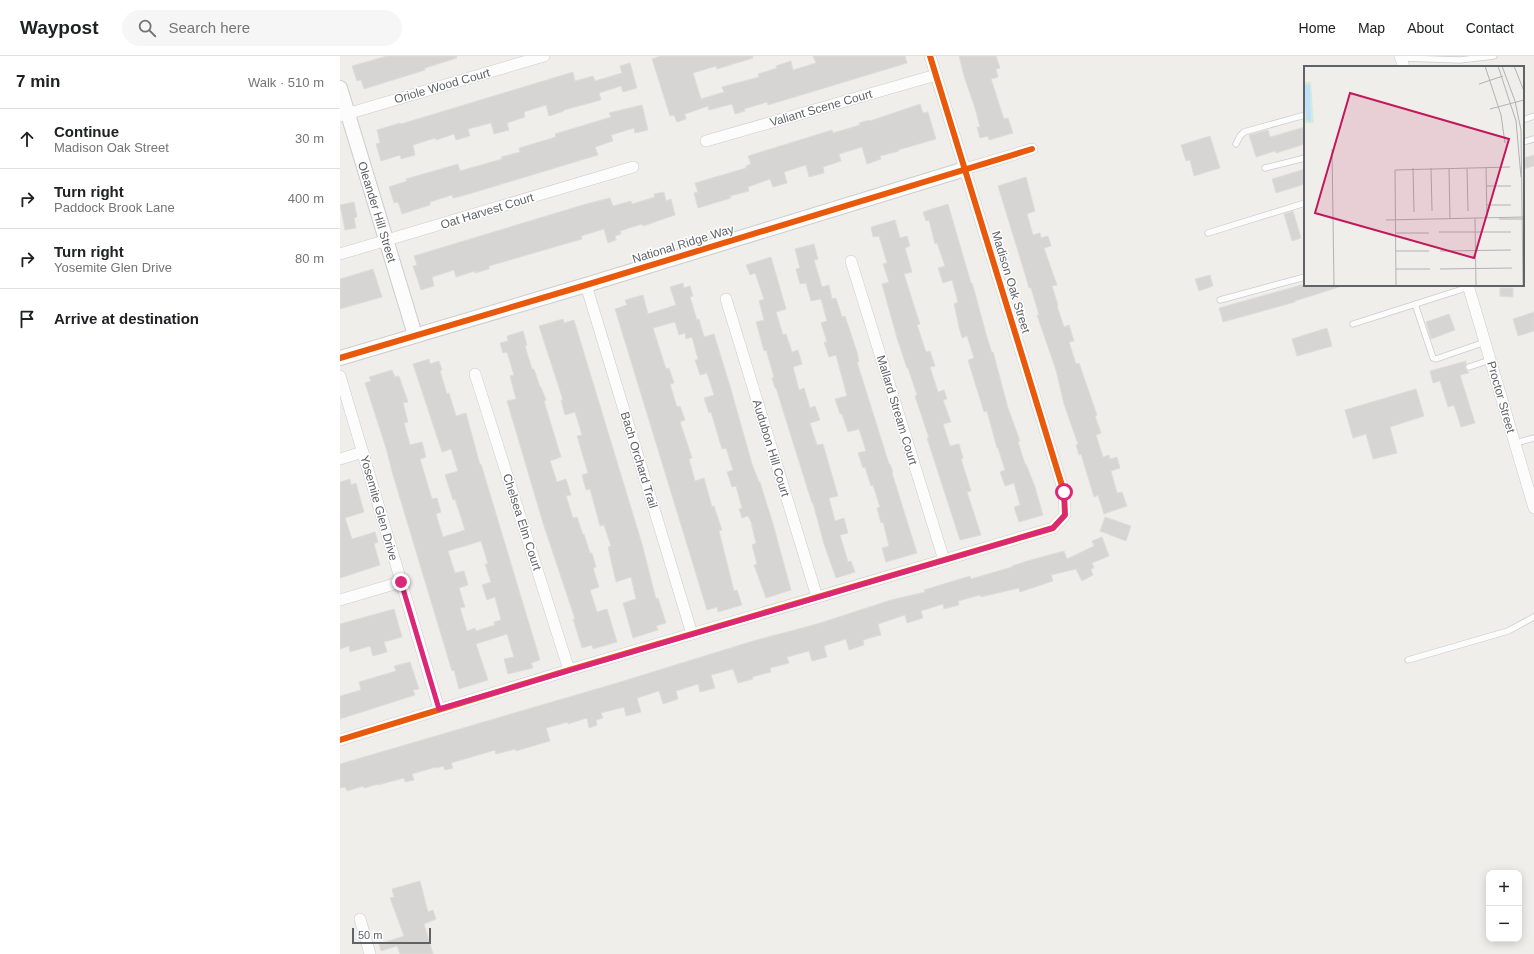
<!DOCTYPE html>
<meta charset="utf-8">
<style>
:root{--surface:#fff;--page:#f6f6f6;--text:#202124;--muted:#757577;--line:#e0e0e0}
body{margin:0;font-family:Arial,sans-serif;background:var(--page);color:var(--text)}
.controls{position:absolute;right:12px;bottom:12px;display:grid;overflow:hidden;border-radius:8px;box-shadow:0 2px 10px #0003}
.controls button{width:36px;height:36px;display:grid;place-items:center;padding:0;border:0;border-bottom:1px solid var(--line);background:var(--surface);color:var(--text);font:20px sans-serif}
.scale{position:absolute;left:12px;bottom:10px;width:79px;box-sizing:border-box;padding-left:4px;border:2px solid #5f6368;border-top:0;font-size:11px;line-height:14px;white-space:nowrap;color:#5f6368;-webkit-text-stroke:3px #fff;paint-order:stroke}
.stop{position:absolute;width:12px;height:12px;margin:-9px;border:3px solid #db2777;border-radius:50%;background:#fff}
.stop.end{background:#db2777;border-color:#fff;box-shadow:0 1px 4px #0008}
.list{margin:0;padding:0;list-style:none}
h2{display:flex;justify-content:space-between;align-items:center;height:52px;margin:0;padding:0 16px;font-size:17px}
h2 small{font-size:13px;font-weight:400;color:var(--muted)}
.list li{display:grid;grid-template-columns:26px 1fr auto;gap:12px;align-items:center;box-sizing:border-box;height:60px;padding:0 16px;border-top:1px solid var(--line)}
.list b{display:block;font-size:15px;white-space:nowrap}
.list p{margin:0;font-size:13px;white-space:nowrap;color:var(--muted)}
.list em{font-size:13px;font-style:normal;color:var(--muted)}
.icon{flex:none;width:22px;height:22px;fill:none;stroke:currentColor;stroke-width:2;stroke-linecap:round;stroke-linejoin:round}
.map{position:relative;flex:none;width:1194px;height:898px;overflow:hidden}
header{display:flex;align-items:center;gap:24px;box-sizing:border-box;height:56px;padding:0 20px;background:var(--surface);border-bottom:1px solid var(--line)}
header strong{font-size:19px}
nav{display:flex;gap:22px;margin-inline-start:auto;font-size:14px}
.search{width:280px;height:36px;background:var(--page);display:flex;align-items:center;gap:10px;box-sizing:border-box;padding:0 14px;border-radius:22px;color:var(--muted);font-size:15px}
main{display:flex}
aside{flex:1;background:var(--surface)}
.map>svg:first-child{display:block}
.building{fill:#d6d5d3;stroke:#deddd9;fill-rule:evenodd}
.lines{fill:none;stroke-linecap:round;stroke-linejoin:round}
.service-casing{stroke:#cbcccc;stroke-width:7}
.minor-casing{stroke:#cbcccc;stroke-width:12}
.tertiary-casing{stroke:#cbcccc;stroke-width:16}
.service{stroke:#fdfcfc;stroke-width:5.5}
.minor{stroke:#fdfcfc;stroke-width:11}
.tertiary{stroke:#fdfcfc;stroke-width:14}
.cycleway-casing{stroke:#fff;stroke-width:8}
.cycleway{stroke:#e8590c;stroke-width:6}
.route{stroke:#db2777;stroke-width:5}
.labels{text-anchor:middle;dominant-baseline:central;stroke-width:3;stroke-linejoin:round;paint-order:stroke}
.street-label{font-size:12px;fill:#5f6368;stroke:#fff}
.inset-road{fill:none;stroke:#b1b2b2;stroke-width:1}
.view{fill:#c2185b;fill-opacity:0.15;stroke:#c2185b;stroke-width:2}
.inset-edge{fill:none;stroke:#5f6368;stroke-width:2}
</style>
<header>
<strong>Waypost</strong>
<div class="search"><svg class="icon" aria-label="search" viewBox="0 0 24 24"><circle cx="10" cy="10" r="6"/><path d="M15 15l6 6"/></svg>Search here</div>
<nav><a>Home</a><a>Map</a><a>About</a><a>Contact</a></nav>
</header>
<main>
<aside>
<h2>7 min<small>Walk · 510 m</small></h2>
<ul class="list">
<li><svg class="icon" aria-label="ahead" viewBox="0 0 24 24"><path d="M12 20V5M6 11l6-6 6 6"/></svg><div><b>Continue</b><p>Madison Oak Street</p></div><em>30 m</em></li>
<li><svg class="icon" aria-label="right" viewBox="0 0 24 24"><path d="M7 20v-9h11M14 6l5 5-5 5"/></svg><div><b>Turn right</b><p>Paddock Brook Lane</p></div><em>400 m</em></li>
<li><svg class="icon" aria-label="right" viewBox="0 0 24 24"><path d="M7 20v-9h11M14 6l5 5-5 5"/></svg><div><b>Turn right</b><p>Yosemite Glen Drive</p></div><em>80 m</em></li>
<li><svg class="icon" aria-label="arrive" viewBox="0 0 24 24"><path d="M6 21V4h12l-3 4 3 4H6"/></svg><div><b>Arrive at destination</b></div></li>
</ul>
</aside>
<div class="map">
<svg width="1194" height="898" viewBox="0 0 1194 898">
<rect width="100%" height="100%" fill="#efeeea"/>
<!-- building -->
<g class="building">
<path d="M47,0h69l1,2 -32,10v2l-61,19 -3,-9 -4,1 -5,-15z"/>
<path d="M321,0h92v2l-36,11 -1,-3 -23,7 8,26 23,-7 -2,-5 37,-10 -1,-3 19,-6 -1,-2 15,-5 2,9 23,-7 -3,-7h92l2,7 -139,42 -1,-3 -23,7 1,2 -10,3 -3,-10 -23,6 -1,-4 -23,8 1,5 -9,3 -3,-7 -4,1 -18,-57z"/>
<path d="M619,0h37l4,12 -4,1 2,8 -7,2 13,40 4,-1 5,15 -24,7 -1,-4 -8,2 -3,-11h3l-5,-19 -11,-32z"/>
<path d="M290,7l7,25 -14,4 -2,-6 -22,7 2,7 -37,10v1l-15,5 -3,-11 -22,7 1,5 -18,6 2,7 -15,4 -3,-11 -23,6 2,7 -14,4 -2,-6 -18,6 -1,-2 -22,7 2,10 -14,4 -1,-4 -19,6 -5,-17 4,-1 -3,-13 23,-7 1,1 172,-52 2,9 18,-5 2,5 27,-8 -2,-7z"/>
<path d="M580,48l3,9 5,-1 8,27 -38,11 1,1 -19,5 1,3 -14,5 -5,-17 -23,7 2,7 -18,6 1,6 -15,4 -3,-12 -22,7 3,11 -14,4 -3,-8 -22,8 1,4 -19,5 1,2 -33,10 -4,-15 4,-1 -3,-9 51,-15v-2l5,-2 -3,-8 84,-26 1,3 27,-8 -1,-2 10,-3 1,1z"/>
<path d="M302,49l6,25 -13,3 -1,-5 -23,7 2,6 -18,6 3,8 -129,39 -16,4 -1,-3 -22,7v3l-28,9 -4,-12 -4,1 -5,-16 18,-6 -1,-2 52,-15 2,7 42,-12 -1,-2 19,-5 -1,-4 37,-11 -1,-3 56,-17 -2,-4z"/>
<path d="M965,71v17l-29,9 -1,-2 -19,6 -7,-22 19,-5 2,7z"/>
<path d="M870,80l10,32 -26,8 -4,-16 -4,1 -5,-16z"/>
<path d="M1194,99v11l-11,3v-11z"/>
<path d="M965,113v15l-29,9 -4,-14z"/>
<path d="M686,121l9,34 -8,3 6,21 7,-2 1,5 7,-2 3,10 -7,2 13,37 -5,1 6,19 -1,1 7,21 5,-2 5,16 -5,1 7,22 3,-1 18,52 -2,1 6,17 -5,2 7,22 6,-2 1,4 7,-2 3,11 -9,3 6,22 5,-1 5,14 -23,8 -6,-19 -4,2 -13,-43 -2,1 -3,-10 2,-1 -14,-40 -8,-34 -19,-55h2l-8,-27h-2l-4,-14 -27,-88z"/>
<path d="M324,136l2,9 5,-2 4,16 -32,11 -1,-2 -22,7 1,3 -6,2 1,4 -8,3 -4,-14 -23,7 1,3 -93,27v3l-14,4v-2l-19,6 -2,-7 -22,7 2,9 -13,4 -8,-24 4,-1 -3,-9 172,-52 24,-6 3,8 18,-5 1,3 23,-7 -1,-3z"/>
<path d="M14,146l3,15 -3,1 2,10 -11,2 -5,-25z"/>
<path d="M608,148l23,79h1l3,10 11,41 6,19 1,-1 15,56 12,33 -2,1 7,22h1l9,23 8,28 -24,7 -5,-15 6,-2 -6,-22 -9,3 -5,-14 5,-2 -7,-22h-1l-10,-37 -3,1 -16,-52 6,-2 -7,-22 -5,2 -3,-11 -5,-23 4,-2 -6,-22 -9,3 -5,-15 7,-2 -8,-23 -2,1 -6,-24 -3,1 -3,-9z"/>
<path d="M953,155l8,27 -9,3 -8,-27z"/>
<path d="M555,164l5,18 7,-2 3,10 -5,2 7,24 -8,2 13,41 3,9 -3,1 9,27 4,-1 5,15 -5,1 8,25 6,-2 3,9 -4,1 8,22 -8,2 7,22 9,-2 4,14 -2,1 10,32 -4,1 14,43 -21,5 -33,-102h2l-14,-42 2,-1 -9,-27h-1l-10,-30 -15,-54 7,-2 -6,-18 4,-1 -8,-27 -6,1 -2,-10z"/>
<path d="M474,188l4,15 -4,1 8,27 7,-2 3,14 4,-1 6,19 3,-1 12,36 2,10h-2l32,102h1l3,8 -1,1 25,80 -31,9 -4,-14 7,-2 -6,-24 -2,1 -4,-15 3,-1 -7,-22 -2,1 -6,-19 -2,1 -5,-15 8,-2 -7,-22 -11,3 -6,-18h-2l-5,-15 12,-3 -11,-41 -7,2 -5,-15h3l-6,-19 6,-2 -6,-22 -10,2 -5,-18 -6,1 -4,-15 4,-1 -5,-19z"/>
<path d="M431,201l15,52 -10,3 7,23 3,-1 6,18 6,-2 4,14 -9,3 6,23 5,-2 6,20 5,-2 5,14 -10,3 7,22 6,-1 15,52 -9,2 6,23 9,-3 4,15 -8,2 8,27 3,-1 4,11 -19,6 -12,-34 -11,-41h-1l-36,-115h-1l-3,-10 2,-1 -8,-27 -2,1 -8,-29 8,-2 -5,-19 5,-2 -9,-26 -5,2 -4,-10z"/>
<path d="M33,213l9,28 -42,12v-30z"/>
<path d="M870,219l3,11 -14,5 -4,-12z"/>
<path d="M343,227l1,5 6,-2 3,10 -3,1 7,23 2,-1 5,18 10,-3 16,52 22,78 7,18h1l13,42 18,66 -25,8 -12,-33 3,-1 -5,-19 4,-2 -5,-21 -3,-6 -6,2 -3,-9 3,-1 -6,-22 -4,1 -5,-15 6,-2 -7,-22 -4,1 -11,-37 -2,1 -5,-15 10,-3 -7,-22 -7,2 -5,-15 3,-1 -6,-22 -6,2 -1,-6 -6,2 -4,-13 -4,1 -18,5 13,41 3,-1 5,15 -4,1 7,23 3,-1 5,14 -5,2 12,36 -3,1 6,22 9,-3 8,29 2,-1 8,24 -3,1 15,60 3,-1 5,15 -24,7 -1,-5 -10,3 -92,-301 12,-4 -2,-5 18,-5 5,19 28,-9 -6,-18z"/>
<path d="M961,229h37l1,2 -44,14v1l-72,20 -4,-14z"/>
<path d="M1160,232h13v9l-13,-1z"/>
<path d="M1194,256v19l-16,5 -5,-17z"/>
<path d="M1109,258l6,16 -24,9 -5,-17z"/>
<path d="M223,263l1,4 10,-3 68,224 14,55 2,-1 8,25 -10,3 2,4 -25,8 -10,-35 13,-4 -5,-22 -15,5 -8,-35 3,-1 -7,-21 -4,1 -10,-37 -4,1 -4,-15 6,-2 -11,-37 5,-1 -7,-23 -10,3 -4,-15h2l-24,-74z"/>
<path d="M987,272l5,18 -35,10 -5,-17z"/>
<path d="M183,275l4,14 -2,1 7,23h2l6,18h1l5,13 -2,1 17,56 -11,4 7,21 9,-3 5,16 -5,1 7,22 4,-1 6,18 1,-1 6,19h2l4,14 -3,1 6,19 -9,3 7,22 10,-3 10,33 -24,7 -1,-4 -10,3 -9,-29h2l-32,-96 -36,-122 9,-2 -6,-23 4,-1 -7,-23 -4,1 -3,-10 8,-2 -1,-5z"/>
<path d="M89,303l1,5 9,-3 3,9 -2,1 7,23 2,-1 7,23 10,-3 14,52 1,-1 59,196 -9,3 2,5 -25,6 -4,-15 10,-2 -7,-23 -31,10 12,36 -29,9 -5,-19 -2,1 -59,-196 -7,-27 -21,-65 6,-2 -2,-4 23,-7 3,7 4,-1 9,26 -5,1 5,19 -4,1 6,22 12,-3 4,15 -6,2 12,40 5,-1 4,14 -5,2 7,23 22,-7 -10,-31 -2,1 -8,-25 13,-4 -7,-22 -9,3 -29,-88zM141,485l7,23h-3l6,18 -9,3 5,15 8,-3 6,23 -7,2 1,3 -19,6 -1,-3 -8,3 -7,-23 5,-1 -6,-19 9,-3 -4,-14 -9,2 -7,-22z"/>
<path d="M1126,305v3l-1,4 4,5 -9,2 15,48 -14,4 -7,-22 -6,2 -8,-26 -7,2 -3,-12z"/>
<path d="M1076,333l8,27 -34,11 7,26 -24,6 -7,-25 -13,4 -8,-28z"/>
<path d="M10,423l1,6 5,-2 8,29 -19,6 7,21 23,-7 3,10 -4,2 6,21 -40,13v-96z"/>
<path d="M765,461l26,9 -5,15 -26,-10z"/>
<path d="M762,481l7,19 -17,7 2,5 -3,1 2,6 -11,6 -6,-12 -25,6 2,6 -33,11 -1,-4 -38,9 -1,-2 -22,6 1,4 -15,4 -1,-5 -22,7 2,7 -16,5 -2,-8 -27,9 3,11 -18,5 1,5 -15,5 -3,-11 -22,7 3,11 -15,4 -3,-10 -22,6 2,6 -19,5 1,4 -19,5 1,2 -15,4 -5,-14 -22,6 4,13 -15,4 -2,-8 -22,7 2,8 -15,5 -4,-13 -22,7 4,14 -15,4 -2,-9 -23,6 2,5 -7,2 1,5 -8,3 -2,-10 -19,6v-2l-22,6 4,13 -34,10v-2l-20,5 -1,-4 -44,13 2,5 -8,2 -2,-4 -6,2 -1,-1 -24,7 2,6 -9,2 -1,-4 -26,7v-1l-14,4 -1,-2 -16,5 -2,-4 -5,1v-24l277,-81 136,-42 64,-17 74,-24 34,-8 -1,-2 46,-14 1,3 41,-12v-1l15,-5 37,-10 3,8 27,-13 -2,-5z"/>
<path d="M54,553l8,28 -18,5 3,10 -14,4 -3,-10 -20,6 -1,-6 -9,3v-25z"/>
<path d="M70,606l9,27 -6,1 2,5 -75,24v-23l21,-6 -2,-8 37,-11 -2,-5z"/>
<path d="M80,825l8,31 5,-2 3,9 -12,5 9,30h-33l-3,-8 -16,5 -2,-7 25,-8 -14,-38 4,-1 -2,-8z"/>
</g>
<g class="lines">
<!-- service casing -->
<g class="service-casing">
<g id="service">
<path d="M1061,2l59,2 34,-4"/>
<path d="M1183,64l11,-4"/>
<path d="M1183,86l11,-3"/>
<path d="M896,88l4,-8 4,-4 61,-17"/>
<path d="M925,112l40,-10"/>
<path d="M868,177l97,-30"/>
<path d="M880,244l85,-23"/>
<path d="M1075,248l18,54 3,1 49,-17"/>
<path d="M1013,268l116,-37"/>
<path d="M1129,311l21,-7"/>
<path d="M1175,387l19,-5"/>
<path d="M1068,604l100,-29 26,-14"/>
</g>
</g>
<!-- minor casing -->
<g class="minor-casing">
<g id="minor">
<path d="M1060,0l4,11"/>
<path d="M0,60l204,-60"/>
<path d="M366,85l230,-66"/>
<path d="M625,113l67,-20"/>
<path d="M0,198l293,-87"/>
<path d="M511,205l93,299"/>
<path d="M246,229l106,349"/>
<path d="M1128,229l66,223"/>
<path d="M386,243l91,298"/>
<path d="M135,318l94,296"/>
<path d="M0,320l99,333"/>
<path d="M0,403l23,-7"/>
<path d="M0,544l61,-18"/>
<path d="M0,684l229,-70 484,-142 12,-13 -1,-23 -134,-436"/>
<path d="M20,863l10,35"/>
</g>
</g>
<!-- tertiary casing -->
<g class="tertiary-casing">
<g id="tertiary">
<path d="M0,32l75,247"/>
<path d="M0,302l246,-73 379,-116"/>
</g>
</g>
<!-- service -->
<use href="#service" class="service"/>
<!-- minor -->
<use href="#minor" class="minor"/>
<!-- tertiary -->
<use href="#tertiary" class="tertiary"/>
<!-- cycleway casing -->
<g class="cycleway-casing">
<g id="cycleway">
<path d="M0,302l246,-73 446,-136"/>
<path d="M0,684l229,-70 484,-142 12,-13 -1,-23 -134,-436"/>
</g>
</g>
<!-- cycleway -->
<use href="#cycleway" class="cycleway"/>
</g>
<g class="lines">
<!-- route -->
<path class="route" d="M61,526l38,127 614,-181 12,-13 -1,-23"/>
</g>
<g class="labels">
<!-- street labels -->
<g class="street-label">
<text transform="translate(102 30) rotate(-16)">Oriole Wood Court</text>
<text transform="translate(481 52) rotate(-16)">Valiant Scene Court</text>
<text transform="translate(147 155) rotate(-17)">Oat Harvest Court</text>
<text transform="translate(37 156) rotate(73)">Oleander Hill Street</text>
<text transform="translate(343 188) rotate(-17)">National Ridge Way</text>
<text transform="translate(671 226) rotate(73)">Madison Oak Street</text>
<text transform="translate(1161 341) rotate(74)">Proctor Street</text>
<text transform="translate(557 354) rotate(73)">Mallard Stream Court</text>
<text transform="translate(431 392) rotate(73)">Audubon Hill Court</text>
<text transform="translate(299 404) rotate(73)">Bach Orchard Trail</text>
<text transform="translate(39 452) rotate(74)">Yosemite Glen Drive</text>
<text transform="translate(182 466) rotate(72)">Chelsea Elm Court</text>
</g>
</g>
<!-- overview -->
<g transform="translate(964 10)">
<rect width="220" height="220" fill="#efeeea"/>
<path d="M0,16h7l3,41h-10z" fill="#d8ebd6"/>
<path d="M0,18l6,1 1,37 -5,-2z" fill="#bfe0f9"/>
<path class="inset-road" d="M181,0l16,49 4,28M194,0l18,55 5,56M198,0l13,35 6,29 2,156M210,0l10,25M175,18l24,-8M186,43l34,-9M28,83l2,137M109,102l1,44M127,102l1,43M145,102l1,51M163,102l1,43M182,102l1,50M182,120h25M182,139h25M171,152l1,68M195,153h25M82,154l138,-3M135,166h72M92,167h33M92,185h33M136,185l71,-1M92,203h34M136,203l72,-1M92,220l-1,-116 115,-3"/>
<path class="view" d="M46,27l159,46 -35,119 -159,-45z"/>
<rect width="220" height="220" class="inset-edge"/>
</g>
</svg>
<div class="controls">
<button>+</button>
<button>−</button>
</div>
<div class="scale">50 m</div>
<div class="stop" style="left:724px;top:436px"></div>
<div class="stop end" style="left:61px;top:526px"></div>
</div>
</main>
